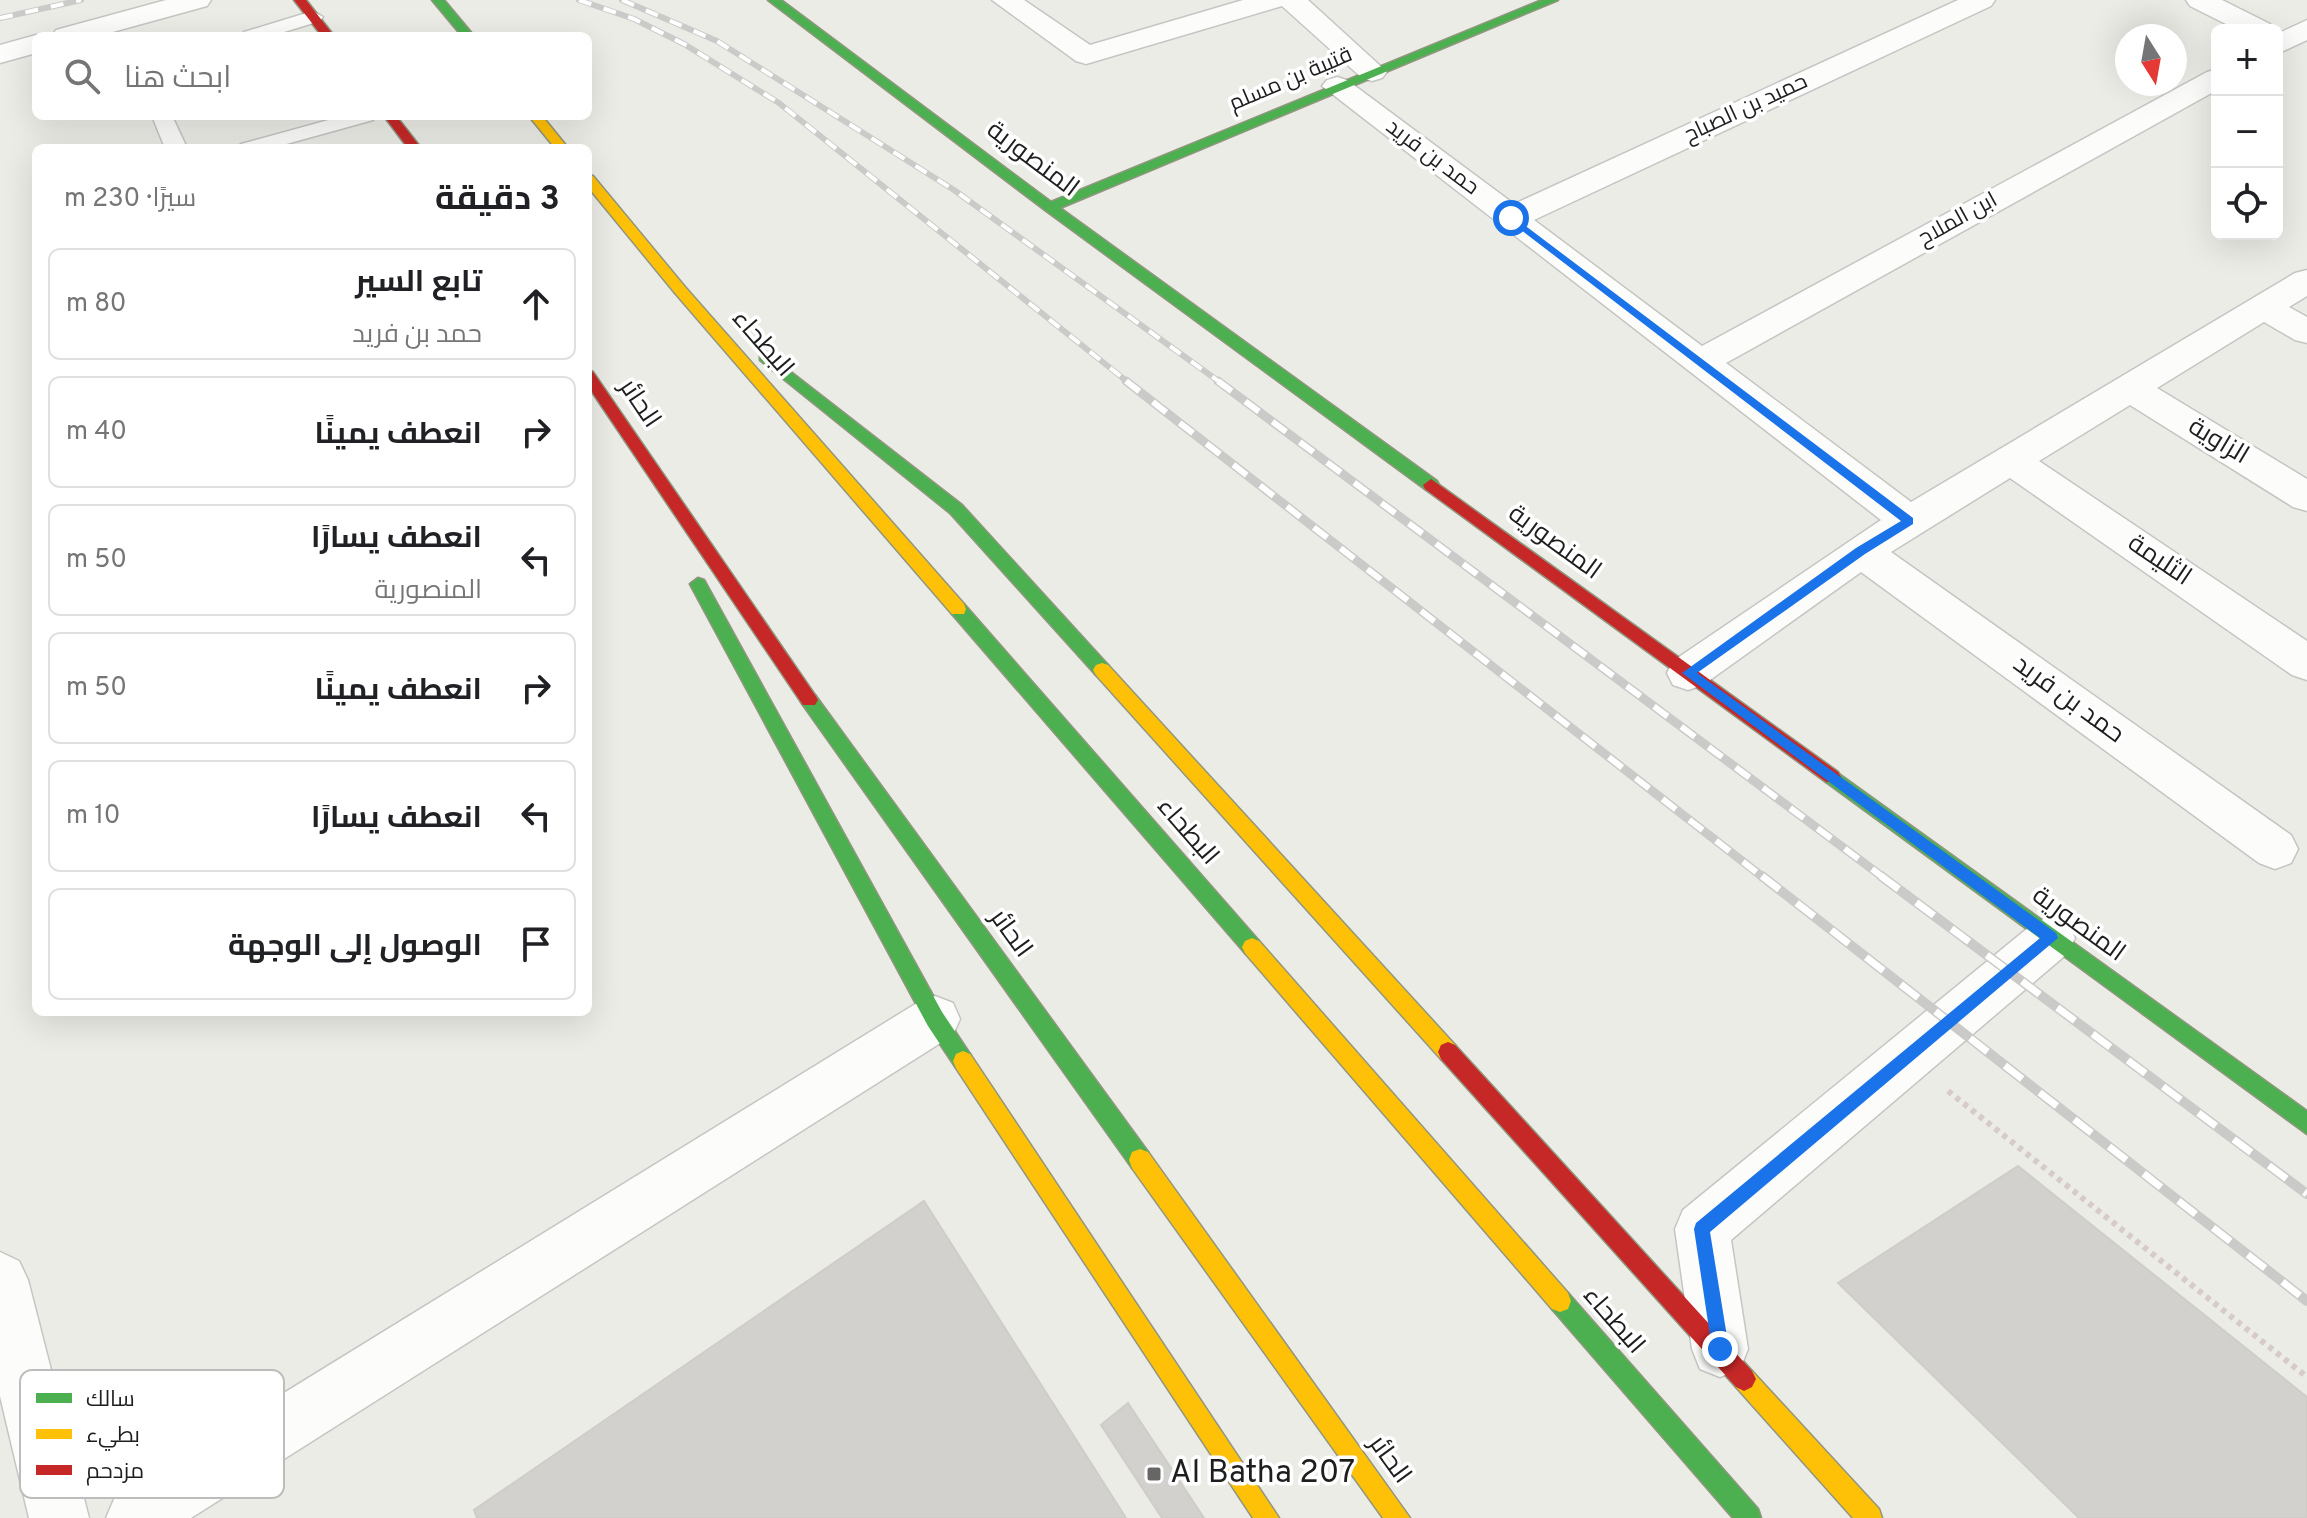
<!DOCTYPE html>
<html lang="ar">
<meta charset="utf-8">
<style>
:root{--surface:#fff;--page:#f6f6f6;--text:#202124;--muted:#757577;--line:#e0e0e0}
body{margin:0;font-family:Overpass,Cairo,sans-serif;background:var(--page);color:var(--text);direction:rtl}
.controls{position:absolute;right:24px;top:24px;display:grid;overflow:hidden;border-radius:12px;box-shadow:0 8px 32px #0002}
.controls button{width:72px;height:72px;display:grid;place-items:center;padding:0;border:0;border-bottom:2px solid var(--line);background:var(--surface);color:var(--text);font:40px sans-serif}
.compass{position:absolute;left:2115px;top:24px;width:72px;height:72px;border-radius:50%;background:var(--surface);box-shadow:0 8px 32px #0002;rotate:169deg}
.stop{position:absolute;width:24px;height:24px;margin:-18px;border:6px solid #1a73e8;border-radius:50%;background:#fff}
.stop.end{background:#1a73e8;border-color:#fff;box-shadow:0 2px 8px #0008}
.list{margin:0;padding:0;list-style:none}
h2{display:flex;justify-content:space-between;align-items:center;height:104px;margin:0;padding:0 32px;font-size:34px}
h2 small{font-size:26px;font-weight:400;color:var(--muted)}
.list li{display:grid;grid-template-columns:52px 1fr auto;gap:24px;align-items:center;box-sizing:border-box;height:112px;margin:0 16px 16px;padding:0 16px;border:2px solid var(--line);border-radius:12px}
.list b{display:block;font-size:30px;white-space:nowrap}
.list p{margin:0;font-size:26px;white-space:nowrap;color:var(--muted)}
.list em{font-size:26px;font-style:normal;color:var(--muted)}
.icon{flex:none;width:44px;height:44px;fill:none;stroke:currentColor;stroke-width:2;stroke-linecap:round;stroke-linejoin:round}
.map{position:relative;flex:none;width:2307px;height:1518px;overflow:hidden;direction:ltr}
.search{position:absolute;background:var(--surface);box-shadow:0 8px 32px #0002;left:32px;top:32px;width:560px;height:88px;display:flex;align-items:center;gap:20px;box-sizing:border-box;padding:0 28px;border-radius:12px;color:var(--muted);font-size:30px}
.panel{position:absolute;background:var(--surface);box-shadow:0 8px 32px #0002;left:32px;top:144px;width:560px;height:872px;border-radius:12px;direction:rtl}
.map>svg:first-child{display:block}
.building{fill:#d3d1cd;stroke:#cfcdc8;stroke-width:2}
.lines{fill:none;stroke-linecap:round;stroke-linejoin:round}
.lane-casing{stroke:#c5c5c3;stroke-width:3}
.street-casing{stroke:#c5c5c3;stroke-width:3}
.fast-casing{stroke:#91967f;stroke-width:3}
.slow-casing{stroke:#91967f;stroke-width:3}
.jam-casing{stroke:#91967f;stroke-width:3}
.path{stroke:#d6cbc7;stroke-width:6;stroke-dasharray:5 5;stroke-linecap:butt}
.lane{fill:#fcfcfb;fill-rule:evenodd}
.street{fill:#fcfcfb;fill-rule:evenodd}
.fast{fill:#4caf50;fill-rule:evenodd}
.slow{fill:#ffc107;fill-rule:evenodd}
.jam{fill:#c62828;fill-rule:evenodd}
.rail-far2-casing{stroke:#cacac9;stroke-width:6}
.rail-far1-casing{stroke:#cacac9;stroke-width:9}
.rail-casing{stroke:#cacac9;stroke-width:10}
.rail-far2{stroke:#fff;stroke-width:4;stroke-dasharray:13;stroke-linecap:butt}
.rail-far1{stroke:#fff;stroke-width:6;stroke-dasharray:17;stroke-linecap:butt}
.rail{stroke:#fff;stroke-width:7;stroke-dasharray:22;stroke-linecap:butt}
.route{fill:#1a73e8}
.poi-dot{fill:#666664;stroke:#fff;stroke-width:3}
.labels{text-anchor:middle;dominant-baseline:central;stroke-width:7;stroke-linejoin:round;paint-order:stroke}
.far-street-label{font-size:22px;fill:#1e1e1e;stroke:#fff}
.street-label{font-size:26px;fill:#1e1e1e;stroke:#fff}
.near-poi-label{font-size:32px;fill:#1e1e1e;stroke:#fff;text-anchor:start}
.key{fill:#fff;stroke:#bcbcbc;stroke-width:2}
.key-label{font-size:22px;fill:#1e1e1e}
</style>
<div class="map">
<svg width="2307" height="1518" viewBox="0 0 2307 1518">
<rect width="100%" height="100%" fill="#ecece7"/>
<!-- building -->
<g class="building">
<path d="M2018,1166l289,231v121h-228l-241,-235z"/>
<path d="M924,1201l202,317h-649l-3,-8z"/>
<path d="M1128,1403l76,115h-42l-61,-93z"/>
</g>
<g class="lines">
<!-- lane casing -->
<g class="lane-casing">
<g id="lane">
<path d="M313,11l10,6 -3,4 -49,15h-30l3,-4z"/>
<path d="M152,116h20l15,32h-22z"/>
<path d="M343,116h33l-3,4 -101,28h-35l4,-4z"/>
</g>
</g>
<!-- street casing -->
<g class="street-casing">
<g id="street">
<path d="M166,0h45l-4,6 -109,30h-46l4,-6z"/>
<path d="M992,0h32l66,45 153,-45h65l79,72 -5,6 -10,3 -10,-3 -80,-72 -196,58 -10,-3z"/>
<path d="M1958,0h37l-4,6 -457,214 168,126 505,-274 10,-3v21l-491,273 185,139 384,-229 12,-3v26l-18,11 18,10v26l-12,-3 -31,-18 -107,66 150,91v32l-14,-4 -163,-102 -91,56 268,180v39l-15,-5 -282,-197 -119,74 400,283 7,14 -7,14 -16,6 -16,-6 -398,-291 -158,113 -15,5 -15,-5 -6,-12 6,-12 208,-141 -559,-434 5,-6 10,-3 10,3 167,124z"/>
<path d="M2186,0h36l48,24 4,6h-36l-48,-24z"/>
<path d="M2307,20v20l-30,14v-20z"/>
<path d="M36,35l2,1h-2v17l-36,10v-18z"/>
<path d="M2051,916l17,7 7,15 -7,15 -337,287 17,109 -8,20 -20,8 -20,-8 -8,-20 -17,-120 8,-19 351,-287z"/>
<path d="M935,996l18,7 7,16 -7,16 -762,483h-85l9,-21 802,-494z"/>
<path d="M0,1252l19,9 9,19 61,238h-60l-29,-122z"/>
</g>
</g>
<!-- fast casing -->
<g class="fast-casing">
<g id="fast">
<path d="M432,0h12l30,36h-12z"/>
<path d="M768,0h13l270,202 491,-202h16l-498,208 377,273 2,4 -2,4h-12l-380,-279z"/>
<path d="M765,352l197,153 146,160 3,5 -3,5h-12l-146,-162 -190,-153v-6z"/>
<path d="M698,578l6,2 238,432 28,42 3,7 -3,7 -7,3 -7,-3 -28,-42 -238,-442z"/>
<path d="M958,603l6,1 295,337 3,6 -3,6 -7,3 -7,-3 -293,-339 -2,-5 2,-5z"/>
<path d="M809,693l6,2 333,457 3,8 -3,8 -8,3 -8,-3 -329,-463 -3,-5 3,-5z"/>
<path d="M1832,769l475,342v23l-481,-352 -3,-5 3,-5z"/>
<path d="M1560,1290l8,3 190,216 3,9h-28l-181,-209 -3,-8 3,-8z"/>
</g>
</g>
<!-- slow casing -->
<g class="slow-casing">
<g id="slow">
<path d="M529,116h13l26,32h-13z"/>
<path d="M588,175l5,1 92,111 279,317 2,5 -2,5h-12l-277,-321 -87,-106z"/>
<path d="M1102,663l6,2 347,380 3,7 -3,7 -7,3 -7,-3 -345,-384 -3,-5 3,-5z"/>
<path d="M1252,938l7,3 309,352 3,8 -3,8 -8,3 -8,-3 -307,-356 -3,-6 3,-6z"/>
<path d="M963,1051l7,3 309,464h-26l-297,-450 -3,-7 3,-7z"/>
<path d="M1140,1149l8,3 262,366h-27l-251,-350 -3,-8 3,-8z"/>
<path d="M1744,1367l8,4 127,138 3,9h-29l-117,-131 -4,-8 4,-8z"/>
</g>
</g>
<!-- jam casing -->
<g class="jam-casing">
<g id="jam">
<path d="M294,0h12l28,36h-12z"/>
<path d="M384,116h12l25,32h-13z"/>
<path d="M588,370l5,2 222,323 3,5 -3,5h-12l-215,-319z"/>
<path d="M1431,479l407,293 3,5 -3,5h-12l-401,-293 -2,-4z"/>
<path d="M1448,1042l7,3 297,326 4,8 -4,8 -8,4 -8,-4 -295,-328 -3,-7 3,-7z"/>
</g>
</g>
<!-- path -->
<path class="path" d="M1948,1091l359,286"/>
<!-- lane -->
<use href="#lane" class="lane"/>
<!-- street -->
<use href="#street" class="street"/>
<!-- fast -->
<use href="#fast" class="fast"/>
<!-- slow -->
<use href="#slow" class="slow"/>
<!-- jam -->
<use href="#jam" class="jam"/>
<!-- rail-far2 casing -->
<g class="rail-far2-casing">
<g id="rail-far2">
<path d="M579,0l55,19 50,25 95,59 350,280"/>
<path d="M622,0l95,41 237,149 267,193"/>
<path d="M0,18l81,-18"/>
</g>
</g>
<!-- rail-far1 casing -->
<g class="rail-far1-casing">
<g id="rail-far1">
<path d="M1126,381l638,497"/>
<path d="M1218,381l666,497"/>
</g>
</g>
<!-- rail casing -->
<g class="rail-casing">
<g id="rail">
<path d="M1762,876l545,425"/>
<path d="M1881,876l426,318"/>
</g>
</g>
<!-- rail-far2 -->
<use href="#rail-far2" class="rail-far2"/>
<!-- rail-far1 -->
<use href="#rail-far1" class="rail-far1"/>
<!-- rail -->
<use href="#rail" class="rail"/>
</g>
<!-- route -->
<path class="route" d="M1511,215l402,303v6l-48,30 -168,119 359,260 2,5 -348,294 19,117 -3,6 -6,3 -6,-3 -2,-6 -18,-120 2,-6 344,-285 -358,-265 174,-125 45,-27 -393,-301z"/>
<!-- markers -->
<rect class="poi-dot" x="1146" y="1466" width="16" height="16" rx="4"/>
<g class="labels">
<!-- far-street labels -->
<g class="far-street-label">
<text transform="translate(1291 80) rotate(-23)">قتيبة بن مسلم</text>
<text transform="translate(1746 109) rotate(-25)">حميد بن الصباح</text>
<text transform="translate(1432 158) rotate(37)">حمد بن فريد</text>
<text transform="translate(1958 220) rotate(-29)">ابن الملاح</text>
</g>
<!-- street labels -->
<g class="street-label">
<text transform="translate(1032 160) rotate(37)">المنصورية</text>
<text transform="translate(762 344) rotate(49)">البطحاء</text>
<text transform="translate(639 404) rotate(56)">الحائر</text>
<text transform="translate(2218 442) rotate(31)">الزاوية</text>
<text transform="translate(1554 543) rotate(36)">المنصورية</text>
<text transform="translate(2159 561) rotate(34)">الثليمة</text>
<text transform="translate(2068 700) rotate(36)">حمد بن فريد</text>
<text transform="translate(1187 832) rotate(49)">البطحاء</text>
<text transform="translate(2078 925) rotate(36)">المنصورية</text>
<text transform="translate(1010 934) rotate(54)">الحائر</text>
<text transform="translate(1613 1321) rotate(49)">البطحاء</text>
<text transform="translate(1389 1460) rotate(54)">الحائر</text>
</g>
<!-- near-poi labels -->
<g class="near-poi-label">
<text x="1170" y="1474">Al Batha 207</text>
</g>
</g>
<!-- legend -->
<rect x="20" y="1370" width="264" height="128" rx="12" class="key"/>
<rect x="36" y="1393" width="36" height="10" fill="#4caf50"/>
<rect x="36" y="1429" width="36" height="10" fill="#ffc107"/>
<rect x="36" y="1465" width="36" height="10" fill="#c62828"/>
<g class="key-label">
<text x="86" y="1406">سالك</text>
<text x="86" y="1442">بطيء</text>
<text x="86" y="1478">مزدحم</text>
</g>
</svg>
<div class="controls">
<button>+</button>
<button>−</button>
<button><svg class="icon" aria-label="locate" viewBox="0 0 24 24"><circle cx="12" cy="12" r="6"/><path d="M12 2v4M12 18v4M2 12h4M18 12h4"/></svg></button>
</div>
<svg class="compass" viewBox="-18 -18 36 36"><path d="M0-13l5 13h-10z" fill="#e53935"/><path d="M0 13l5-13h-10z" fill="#757577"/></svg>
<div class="stop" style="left:1511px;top:218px"></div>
<div class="stop end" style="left:1720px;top:1349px"></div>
<div class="search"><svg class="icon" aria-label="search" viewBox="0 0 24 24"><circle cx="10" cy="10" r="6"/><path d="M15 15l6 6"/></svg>ابحث هنا</div>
<section class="panel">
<h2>3 دقيقة<small>سيرًا · 230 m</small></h2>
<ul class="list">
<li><svg class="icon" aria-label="ahead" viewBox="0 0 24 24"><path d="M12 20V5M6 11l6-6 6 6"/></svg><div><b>تابع السير</b><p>حمد بن فريد</p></div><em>80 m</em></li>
<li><svg class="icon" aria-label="right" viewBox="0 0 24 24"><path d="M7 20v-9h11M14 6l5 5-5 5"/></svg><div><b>انعطف يمينًا</b></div><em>40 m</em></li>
<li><svg class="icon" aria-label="left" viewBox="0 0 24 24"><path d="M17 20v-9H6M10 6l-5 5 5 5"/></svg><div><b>انعطف يسارًا</b><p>المنصورية</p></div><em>50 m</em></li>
<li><svg class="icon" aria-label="right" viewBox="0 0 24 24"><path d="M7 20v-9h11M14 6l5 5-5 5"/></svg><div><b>انعطف يمينًا</b></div><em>50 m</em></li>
<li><svg class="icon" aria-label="left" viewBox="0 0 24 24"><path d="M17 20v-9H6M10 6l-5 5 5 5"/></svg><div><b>انعطف يسارًا</b></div><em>10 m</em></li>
<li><svg class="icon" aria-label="arrive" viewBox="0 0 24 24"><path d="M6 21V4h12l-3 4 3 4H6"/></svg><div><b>الوصول إلى الوجهة</b></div></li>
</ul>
</section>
</div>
